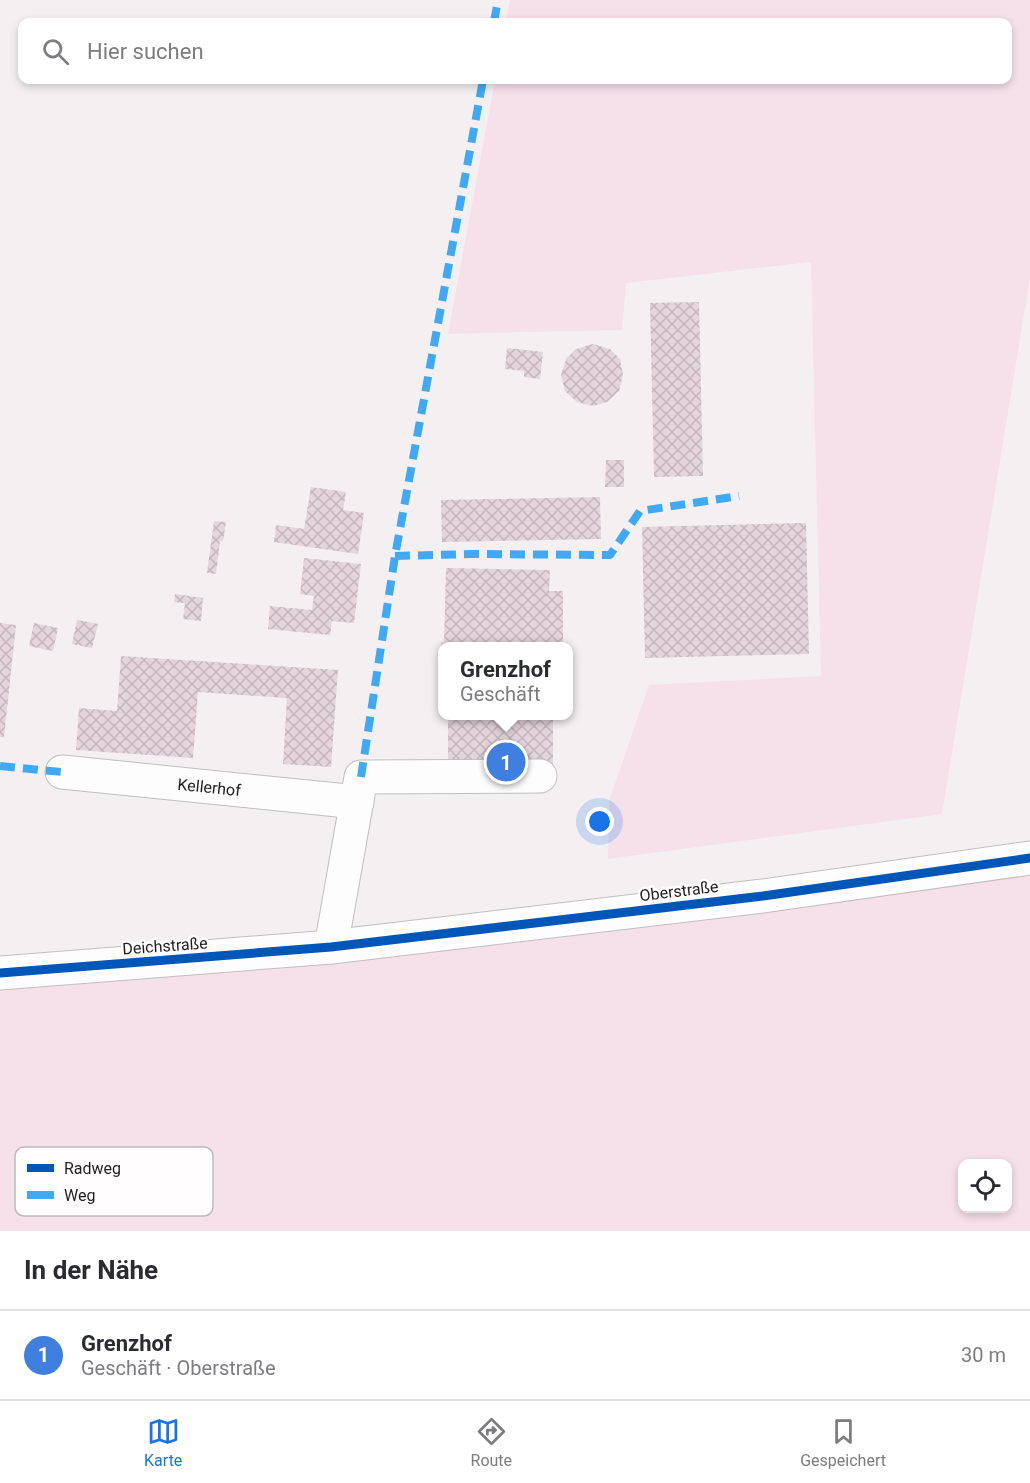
<!DOCTYPE html>
<html lang="de">
<meta charset="utf-8">
<style>
:root{--surface:#fff;--page:#f2f2f3;--text:#2b2b33;--muted:#7c7c81;--line:#e1e1e2;--accent:#1a73e8}
body{margin:0;font-family:Roboto,sans-serif;background:var(--page);color:var(--text)}
.controls{position:absolute;right:18px;bottom:18px;display:grid;overflow:hidden;border-radius:12px;box-shadow:0 3px 9px #0003}
.controls button{width:54px;height:54px;display:grid;place-items:center;padding:0;border:0;border-bottom:2px solid var(--line);background:var(--surface);color:var(--text);font:30px sans-serif}
.you{position:absolute;left:600px;top:822px;width:21px;height:21px;margin:-15px;border:4px solid #fff;border-radius:50%;background:#1a73e8;box-shadow:0 0 0 9px #1a73e833}
.badge{display:grid;place-items:center;width:39px;height:39px;border-radius:50%;background:var(--accent);color:#fff;font-size:20px;font-weight:700}
.pin{position:absolute;translate:-50% -50%;border:3px solid #fff;box-shadow:0 2px 6px #0006}
.popup{position:absolute;left:438px;top:642px;width:135px;height:78px;box-sizing:border-box;display:grid;place-content:center;border-radius:12px;background:var(--surface);filter:drop-shadow(0 2px 4px #0005);font-size:20px;white-space:nowrap;color:var(--muted)}
.popup b{font-size:22px;color:var(--text)}
.popup::after{content:'';position:absolute;left:50%;top:100%;margin-left:-12px;border:12px solid transparent;border-top-color:var(--surface)}
.list{margin:0;padding:0;list-style:none}
h2{display:flex;justify-content:space-between;align-items:center;height:78px;margin:0;padding:0 24px;font-size:26px}
h2 small{font-size:20px;font-weight:400;color:var(--muted)}
.list li{display:grid;grid-template-columns:39px 1fr auto;gap:18px;align-items:center;box-sizing:border-box;height:90px;padding:0 24px;border-top:2px solid var(--line)}
.list b{display:block;font-size:22px;white-space:nowrap}
.list p{margin:0;font-size:20px;white-space:nowrap;color:var(--muted)}
.list em{font-size:20px;font-style:normal;color:var(--muted)}
.icon{flex:none;width:33px;height:33px;fill:none;stroke:currentColor;stroke-width:2;stroke-linecap:round;stroke-linejoin:round}
.map{position:relative;flex:none;width:1030px;height:1231px;overflow:hidden}
.search{position:absolute;background:var(--surface);box-shadow:0 3px 9px #0003;left:18px;right:18px;top:18px;height:66px;display:flex;align-items:center;gap:15px;box-sizing:border-box;padding:0 21px;border-radius:12px;color:var(--muted);font-size:22px}
.sheet{height:168px;background:var(--surface)}
nav{display:flex;justify-content:space-around;align-items:center;box-sizing:border-box;height:84px;border-top:2px solid var(--line);background:var(--surface);font-size:16px;color:var(--muted)}
nav a{display:grid;justify-items:center;gap:3px}
nav .on{color:var(--accent)}
.map>svg:first-child{display:block}
.green{fill:#f6e0ea;fill-rule:evenodd}
.building{fill:url(#building-cross-hatch)}
.lines{fill:none;stroke-linecap:round;stroke-linejoin:round}
.minor-casing{stroke:#c1bebf;stroke-width:35}
.minor{stroke:#fdfdfd;stroke-width:33}
.quiet{stroke:#3fa9f5;stroke-width:8;stroke-dasharray:15 8;stroke-linecap:butt}
.cycleway-casing{stroke:#fffdfe;stroke-width:13}
.cycleway{stroke:#0057b8;stroke-width:9}
.labels{text-anchor:middle;dominant-baseline:central;stroke-width:5;stroke-linejoin:round;paint-order:stroke}
.street-label{font-size:16px;fill:#201e1f;stroke:#fffdfe}
.key{fill:#fffdfe;stroke:#bcbabb;stroke-width:1.5}
.key-label{font-size:16px;fill:#201e1f}
</style>
<div class="map">
<svg width="1030" height="1231" viewBox="0 0 1030 1231">
<defs>
<pattern id="building-cross-hatch" width="8" height="8" patternUnits="userSpaceOnUse" patternTransform="scale(1.5)"><rect width="8" height="8" fill="#e4d4dc"/><path d="M0 0l8 8M0 8l8-8" fill="none" stroke="#c3b6bc"/></pattern>
</defs>
<rect width="100%" height="100%" fill="#f4f0f2"/>
<!-- green -->
<g class="green">
<path d="M510,0h520v278l-88,536 -334,45 1,-58 40,-116 172,-9 -10,-414 -185,21 -4,47 -174,4 47,-254h513v-58h-502z"/>
<path d="M1030,867v364h-1030v-249zM962,1164h46v44h-46z"/>
</g>
<!-- building -->
<g class="building">
<path d="M699,302l4,174 -49,1 -4,-174z"/>
<path d="M593,344l17,5 10,10 3,16 -4,16 -12,11 -14,4 -16,-4 -12,-11 -4,-16 5,-16 10,-10z"/>
<path d="M507,348l36,4 -3,27 -16,-2v-6l-19,-2z"/>
<path d="M606,460h18v27h-19z"/>
<path d="M311,487l35,5 -3,18 21,3 -6,41 -84,-12 2,-17 28,4z"/>
<path d="M600,497l1,42 -159,3 -1,-42z"/>
<path d="M214,521l12,1 -3,19h-3l-4,33 -9,-1z"/>
<path d="M806,523l3,131 -164,4 -3,-131z"/>
<path d="M304,558l57,6 -7,59 -22,-2 -2,14 -62,-6 2,-23 42,4 2,-14 -14,-2z"/>
<path d="M446,568l104,2 -1,21h14v55h-23v-3l-75,-1v4h-24v-4h3z"/>
<path d="M175,594l28,4 -2,23 -18,-2 2,-16 -11,-1z"/>
<path d="M77,620l21,4 -6,24 -20,-4z"/>
<path d="M0,623l16,2 -12,112h-4z"/>
<path d="M34,623l24,5 -5,23 -24,-5z"/>
<path d="M121,656l217,14 -7,97 -48,-3 4,-66 -89,-6 -5,66 -117,-8 3,-42 38,3z"/>
<path d="M484,716h69v50h-105v-48h36z"/>
</g>
<g class="lines">
<!-- minor casing -->
<g class="minor-casing">
<g id="minor">
<path id="s1" d="M62,772l295,30"/>
<path d="M331,947l30,-170 179,-1"/>
<path d="M0,973l331,-26 432,-51 267,-38"/>
</g>
</g>
<!-- minor -->
<use href="#minor" class="minor"/>
<!-- quiet -->
<g class="quiet">
<path d="M494,22l4,-22"/>
<path d="M395,556l78,-2 137,1 30,-44 99,-15"/>
<path d="M0,766l62,6"/>
<path d="M361,777l34,-221 88,-476"/>
</g>
<!-- cycleway casing -->
<g class="cycleway-casing">
<path id="cycleway" d="M0,973l331,-26 432,-51 267,-38"/>
</g>
<!-- cycleway -->
<use href="#cycleway" class="cycleway"/>
</g>
<g class="labels">
<!-- street labels -->
<g class="street-label">
<text stroke="none"><textPath href="#s1" startOffset="148">Kellerhof</textPath></text>
<text transform="translate(679 891) rotate(-7)">Oberstraße</text>
<text transform="translate(165 946) rotate(-4)">Deichstraße</text>
</g>
</g>
<!-- legend -->
<rect x="15" y="1147" width="198" height="69" rx="9" class="key"/>
<rect x="27" y="1164" width="27" height="8" fill="#0057b8"/>
<rect x="27" y="1191" width="27" height="8" fill="#3fa9f5"/>
<g class="key-label">
<text x="64" y="1174">Radweg</text>
<text x="64" y="1201">Weg</text>
</g>
</svg>
<div class="controls">
<button><svg class="icon" aria-label="locate" viewBox="0 0 24 24"><circle cx="12" cy="12" r="6"/><path d="M12 2v4M12 18v4M2 12h4M18 12h4"/></svg></button>
</div>
<div class="you"></div>
<div class="pin badge" style="left:506px;top:762px;background:#3f7fe0">1</div>
<div class="popup"><b>Grenzhof</b>Geschäft</div>
<div class="search"><svg class="icon" aria-label="search" viewBox="0 0 24 24"><circle cx="10" cy="10" r="6"/><path d="M15 15l6 6"/></svg>Hier suchen</div>
</div>
<section class="sheet">
<h2>In der Nähe<small></small></h2>
<ul class="list">
<li><span class="badge" style="background:#3f7fe0">1</span><div><b>Grenzhof</b><p>Geschäft · Oberstraße</p></div><em>30 m</em></li>
</ul>
</section>
<nav>
<a class="on"><svg class="icon" aria-label="map" viewBox="0 0 24 24"><path d="M3 6l6-2 6 2 6-2v14l-6 2-6-2-6 2zM9 4v14M15 6v14"/></svg>Karte</a>
<a><svg class="icon" aria-label="directions" viewBox="0 0 24 24"><path d="M12 3l9 9-9 9-9-9zM9 14v-3h6M13 9l2 2-2 2"/></svg>Route</a>
<a><svg class="icon" aria-label="saved" viewBox="0 0 24 24"><path d="M7 4h10v16l-5-4-5 4z"/></svg>Gespeichert</a>
</nav>
